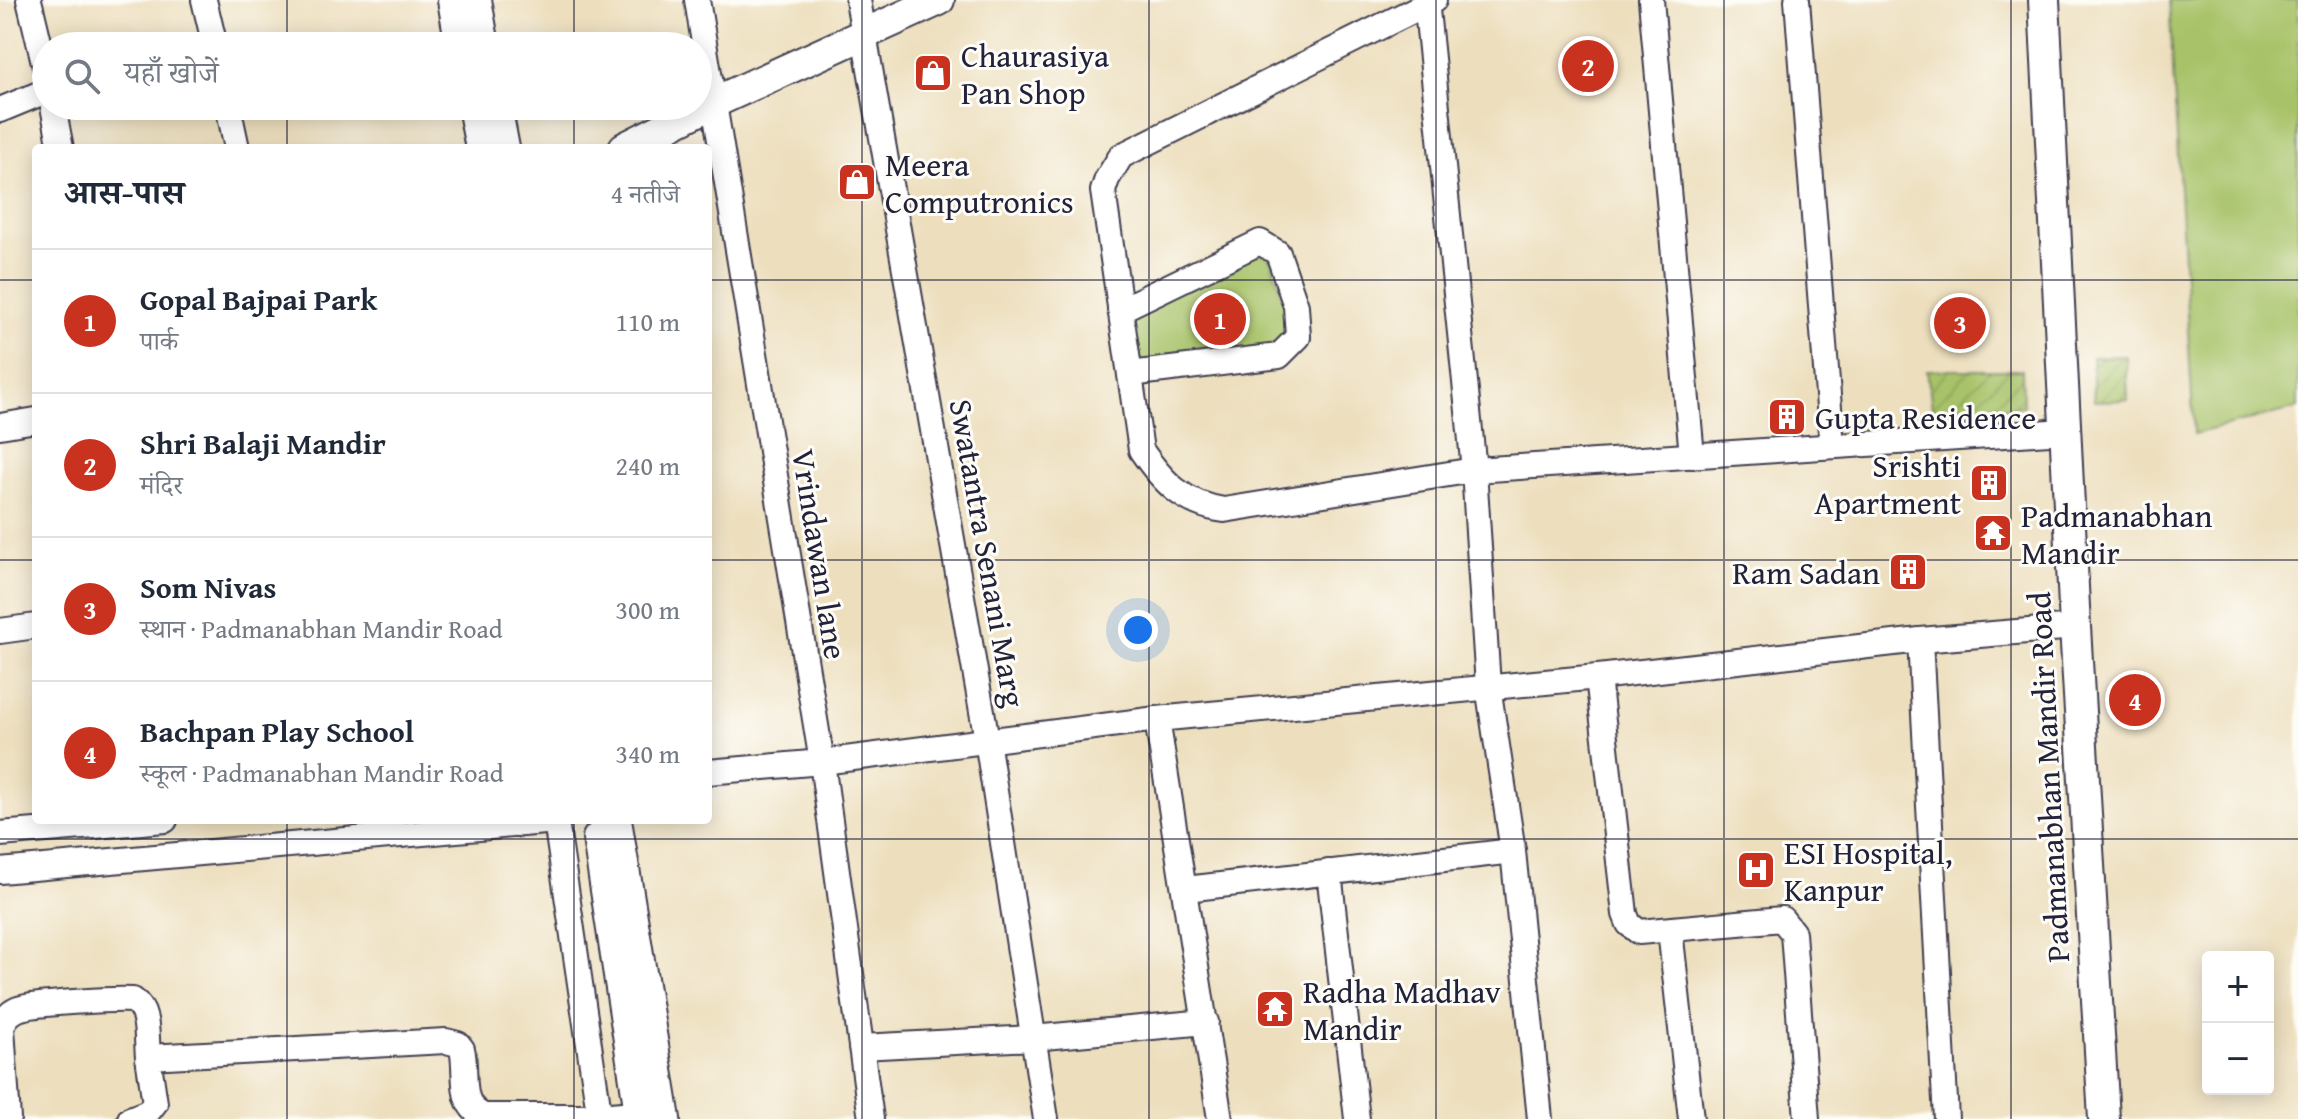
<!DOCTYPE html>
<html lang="hi">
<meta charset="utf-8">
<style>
:root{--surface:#fff;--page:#f6f6f7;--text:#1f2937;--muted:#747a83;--line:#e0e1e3;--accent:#c8321e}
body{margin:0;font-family:"Gentium Book Plus","Noto Serif Devanagari",serif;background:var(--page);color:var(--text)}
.controls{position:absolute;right:24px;bottom:24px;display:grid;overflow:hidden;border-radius:8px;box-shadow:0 4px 20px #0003}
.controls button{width:72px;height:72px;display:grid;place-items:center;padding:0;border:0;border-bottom:2px solid var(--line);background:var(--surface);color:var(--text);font:40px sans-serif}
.you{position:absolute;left:1138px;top:630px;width:28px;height:28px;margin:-20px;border:6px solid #fff;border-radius:50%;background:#1a73e8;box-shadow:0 0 0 12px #1a73e833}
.badge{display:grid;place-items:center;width:52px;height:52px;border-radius:50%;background:var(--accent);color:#fff;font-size:26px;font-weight:700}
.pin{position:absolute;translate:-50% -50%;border:4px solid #fff;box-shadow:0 2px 8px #0006}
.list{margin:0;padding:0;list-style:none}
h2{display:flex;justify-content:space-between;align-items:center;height:104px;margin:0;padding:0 32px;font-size:34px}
h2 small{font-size:26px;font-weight:400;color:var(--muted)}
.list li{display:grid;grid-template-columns:52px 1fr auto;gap:24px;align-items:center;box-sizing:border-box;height:144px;padding:0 32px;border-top:2px solid var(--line)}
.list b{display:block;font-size:30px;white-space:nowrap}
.list p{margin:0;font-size:26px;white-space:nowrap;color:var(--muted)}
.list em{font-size:26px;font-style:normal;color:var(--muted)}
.icon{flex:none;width:44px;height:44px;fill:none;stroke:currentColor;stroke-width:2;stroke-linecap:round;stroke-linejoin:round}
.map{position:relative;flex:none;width:2298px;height:1119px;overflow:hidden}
.search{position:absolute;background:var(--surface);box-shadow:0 4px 20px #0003;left:32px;top:32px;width:680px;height:88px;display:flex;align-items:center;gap:20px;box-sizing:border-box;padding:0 28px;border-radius:44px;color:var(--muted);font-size:30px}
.panel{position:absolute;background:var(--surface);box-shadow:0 4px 20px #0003;left:32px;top:144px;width:680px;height:680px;border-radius:8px}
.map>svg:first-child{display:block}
.park{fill:#a7c268;stroke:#647252;stroke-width:2}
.garden{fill:url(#garden-furrows);stroke:#647252;stroke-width:2}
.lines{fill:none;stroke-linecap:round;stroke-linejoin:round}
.minor-casing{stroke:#403e4f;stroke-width:28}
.tertiary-casing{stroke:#403e4f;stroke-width:34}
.minor{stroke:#fff;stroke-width:24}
.tertiary{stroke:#fff;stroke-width:30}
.grid{fill:none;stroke:#22223b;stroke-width:2;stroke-opacity:0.55}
.labels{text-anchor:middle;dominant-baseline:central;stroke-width:6;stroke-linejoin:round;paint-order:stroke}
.poi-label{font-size:32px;fill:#22223b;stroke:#fdfcf7;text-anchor:start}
.street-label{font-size:32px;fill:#22223b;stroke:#fdfcf7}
</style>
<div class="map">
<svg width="2298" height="1119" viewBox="0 0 2298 1119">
<defs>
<pattern id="garden-furrows" width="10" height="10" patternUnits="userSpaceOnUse" patternTransform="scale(2)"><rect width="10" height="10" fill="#a7c268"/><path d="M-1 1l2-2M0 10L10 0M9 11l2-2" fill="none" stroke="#8fa65b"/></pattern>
</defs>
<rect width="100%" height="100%" fill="#fdfcf7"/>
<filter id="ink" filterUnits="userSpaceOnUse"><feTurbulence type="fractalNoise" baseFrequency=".0125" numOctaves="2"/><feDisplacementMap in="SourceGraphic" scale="16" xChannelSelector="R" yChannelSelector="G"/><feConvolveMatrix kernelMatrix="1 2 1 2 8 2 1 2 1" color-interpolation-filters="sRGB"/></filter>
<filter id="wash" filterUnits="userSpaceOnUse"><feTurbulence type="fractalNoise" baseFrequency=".006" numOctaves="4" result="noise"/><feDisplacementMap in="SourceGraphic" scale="32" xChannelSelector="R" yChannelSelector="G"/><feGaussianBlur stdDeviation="1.8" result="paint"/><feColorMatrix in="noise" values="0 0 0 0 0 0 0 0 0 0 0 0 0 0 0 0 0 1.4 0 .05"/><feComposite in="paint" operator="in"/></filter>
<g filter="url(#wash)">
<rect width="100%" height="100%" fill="#eddfbe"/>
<!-- park -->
<g class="park">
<path d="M2169,0h129v408l-104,26z"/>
<path d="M1267,248l27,84 -17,21 -145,17 -9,-58z"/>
</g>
<!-- garden -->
<g class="garden">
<path d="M2126,356l2,44 -34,1 -2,-44z"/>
<path d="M1927,370h95l1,36 -90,9z"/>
</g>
</g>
<g filter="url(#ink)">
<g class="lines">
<!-- minor casing -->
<g class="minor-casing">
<g id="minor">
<path d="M29,0l17,71"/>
<path d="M204,0l11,46"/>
<path d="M697,0l125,762 49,357"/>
<path d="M858,0l129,740 59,379"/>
<path d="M1426,0l48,470 14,216 25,165 27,268"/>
<path d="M1434,0l-313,156 -14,23 -4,12 38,259c22,32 42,54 83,60l250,-40 591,-39"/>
<path d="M1651,0l41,456"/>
<path d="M1797,0l35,446"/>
<path d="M53,106l8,42"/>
<path d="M228,106l9,42"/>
<path d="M0,110l46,-19"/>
<path d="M1120,310l140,-68 18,11 18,53 2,31 -19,19 -149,18"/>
<path d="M0,426l36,-6"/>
<path d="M0,631l36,-5"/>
<path d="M1920,640l26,479"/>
<path d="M1598,677l27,237 4,10 10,8 143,-13 11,14 14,186"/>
<path d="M1157,719l63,400"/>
<path d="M708,772l114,-10 335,-43 441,-42 322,-37 155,-13"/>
<path d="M0,834l165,-14"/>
<path d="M0,871l556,-50 44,298"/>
<path d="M1329,872l28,247"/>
<path d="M1186,889l327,-38"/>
<path d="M1670,930l21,189"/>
<path d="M861,1047l172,-9 173,-16"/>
<path d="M8,1119l-6,-91c3,-10 7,-15 16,-19 16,-6 95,-10 115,-9 17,11 13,39 15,57"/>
<path d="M130,1119l18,-7 7,-9 -7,-46 298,-16 12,3 4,5c6,24 -5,56 22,67h115l59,-5"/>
</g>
</g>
<!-- tertiary casing -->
<g class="tertiary-casing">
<g id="tertiary">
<path d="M453,0l8,46"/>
<path d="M476,0l8,46"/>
<path d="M2044,0l31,627 29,492"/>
<path d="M473,106l8,42"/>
<path d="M496,106l8,42"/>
<path d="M624,148l91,-46 224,-102"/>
<path d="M616,820l49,299"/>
<path d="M598,838l43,281"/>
</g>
</g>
<!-- minor -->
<use href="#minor" class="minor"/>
<!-- tertiary -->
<use href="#tertiary" class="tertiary"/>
</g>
</g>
<!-- grid -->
<path class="grid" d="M287,0v46M574,0v46M862,0v1119M1149,0v1119M1436,0v1119M1724,0v1119M2011,0v1119M287,106v42M574,106v42M0,280h36M708,280h1590M0,560h36M708,560h1590M287,820v299M574,820v299M0,839h2298"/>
<!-- icons -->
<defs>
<g id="shop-square" transform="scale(2)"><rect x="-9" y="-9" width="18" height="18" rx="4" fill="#c8321e" stroke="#fdfcf7"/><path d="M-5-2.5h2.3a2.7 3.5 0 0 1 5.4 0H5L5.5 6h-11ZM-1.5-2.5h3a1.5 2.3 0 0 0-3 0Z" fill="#fff"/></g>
<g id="building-square" transform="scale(2)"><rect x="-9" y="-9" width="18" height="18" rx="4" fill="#c8321e" stroke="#fdfcf7"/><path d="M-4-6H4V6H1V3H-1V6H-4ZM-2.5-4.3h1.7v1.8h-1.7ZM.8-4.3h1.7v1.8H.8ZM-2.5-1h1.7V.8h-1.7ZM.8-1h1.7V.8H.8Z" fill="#fff"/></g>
<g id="temple-square" transform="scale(2)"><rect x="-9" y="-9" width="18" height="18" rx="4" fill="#c8321e" stroke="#fdfcf7"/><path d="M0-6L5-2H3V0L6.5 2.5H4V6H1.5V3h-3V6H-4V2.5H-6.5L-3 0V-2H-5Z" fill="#fff"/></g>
<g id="hospital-square" transform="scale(2)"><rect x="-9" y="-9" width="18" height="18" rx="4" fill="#c8321e" stroke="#fdfcf7"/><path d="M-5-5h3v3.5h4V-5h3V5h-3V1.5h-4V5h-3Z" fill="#fff"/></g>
</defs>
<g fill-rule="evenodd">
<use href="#shop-square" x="933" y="73"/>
<use href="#shop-square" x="857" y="182"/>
<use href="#building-square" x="1787" y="417"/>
<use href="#building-square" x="1989" y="483"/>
<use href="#temple-square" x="1993" y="533"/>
<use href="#building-square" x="1908" y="572"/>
<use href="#hospital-square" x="1756" y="870"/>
<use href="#temple-square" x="1275" y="1009"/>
</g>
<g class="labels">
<!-- poi labels -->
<g class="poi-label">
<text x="961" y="55">Chaurasiya<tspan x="961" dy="37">Pan Shop</tspan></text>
<text x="885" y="164">Meera<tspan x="885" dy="37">Computronics</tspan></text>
<text x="1815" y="417">Gupta Residence</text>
<text x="1961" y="465" text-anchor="end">Srishti<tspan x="1961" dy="37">Apartment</tspan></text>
<text x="2021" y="515">Padmanabhan<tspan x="2021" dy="37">Mandir</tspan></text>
<text x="1880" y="572" text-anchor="end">Ram Sadan</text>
<text x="1784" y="852">ESI Hospital,<tspan x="1784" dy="37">Kanpur</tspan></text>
<text x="1303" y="991">Radha Madhav<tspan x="1303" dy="37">Mandir</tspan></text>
</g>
<!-- street labels -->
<g class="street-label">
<text transform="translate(988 553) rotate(80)">Swatantra Senani Marg</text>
<text transform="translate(820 554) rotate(81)">Vrindawan lane</text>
<text transform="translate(2048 777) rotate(-93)">Padmanabhan Mandir Road</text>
</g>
</g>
</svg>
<div class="controls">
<button>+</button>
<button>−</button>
</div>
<div class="you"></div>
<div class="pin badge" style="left:1220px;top:319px">1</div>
<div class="pin badge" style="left:1588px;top:66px">2</div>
<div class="pin badge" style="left:1960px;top:323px">3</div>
<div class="pin badge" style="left:2135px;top:700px">4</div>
<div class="search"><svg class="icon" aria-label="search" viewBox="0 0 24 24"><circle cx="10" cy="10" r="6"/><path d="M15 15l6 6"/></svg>यहाँ खोजें</div>
<section class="panel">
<h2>आस-पास<small>4 नतीजे</small></h2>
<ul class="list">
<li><span class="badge">1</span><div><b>Gopal Bajpai Park</b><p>पार्क</p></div><em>110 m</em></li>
<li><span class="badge">2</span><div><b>Shri Balaji Mandir</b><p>मंदिर</p></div><em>240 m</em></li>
<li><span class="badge">3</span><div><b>Som Nivas</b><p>स्थान · Padmanabhan Mandir Road</p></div><em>300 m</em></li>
<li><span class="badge">4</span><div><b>Bachpan Play School</b><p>स्कूल · Padmanabhan Mandir Road</p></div><em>340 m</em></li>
</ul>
</section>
</div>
